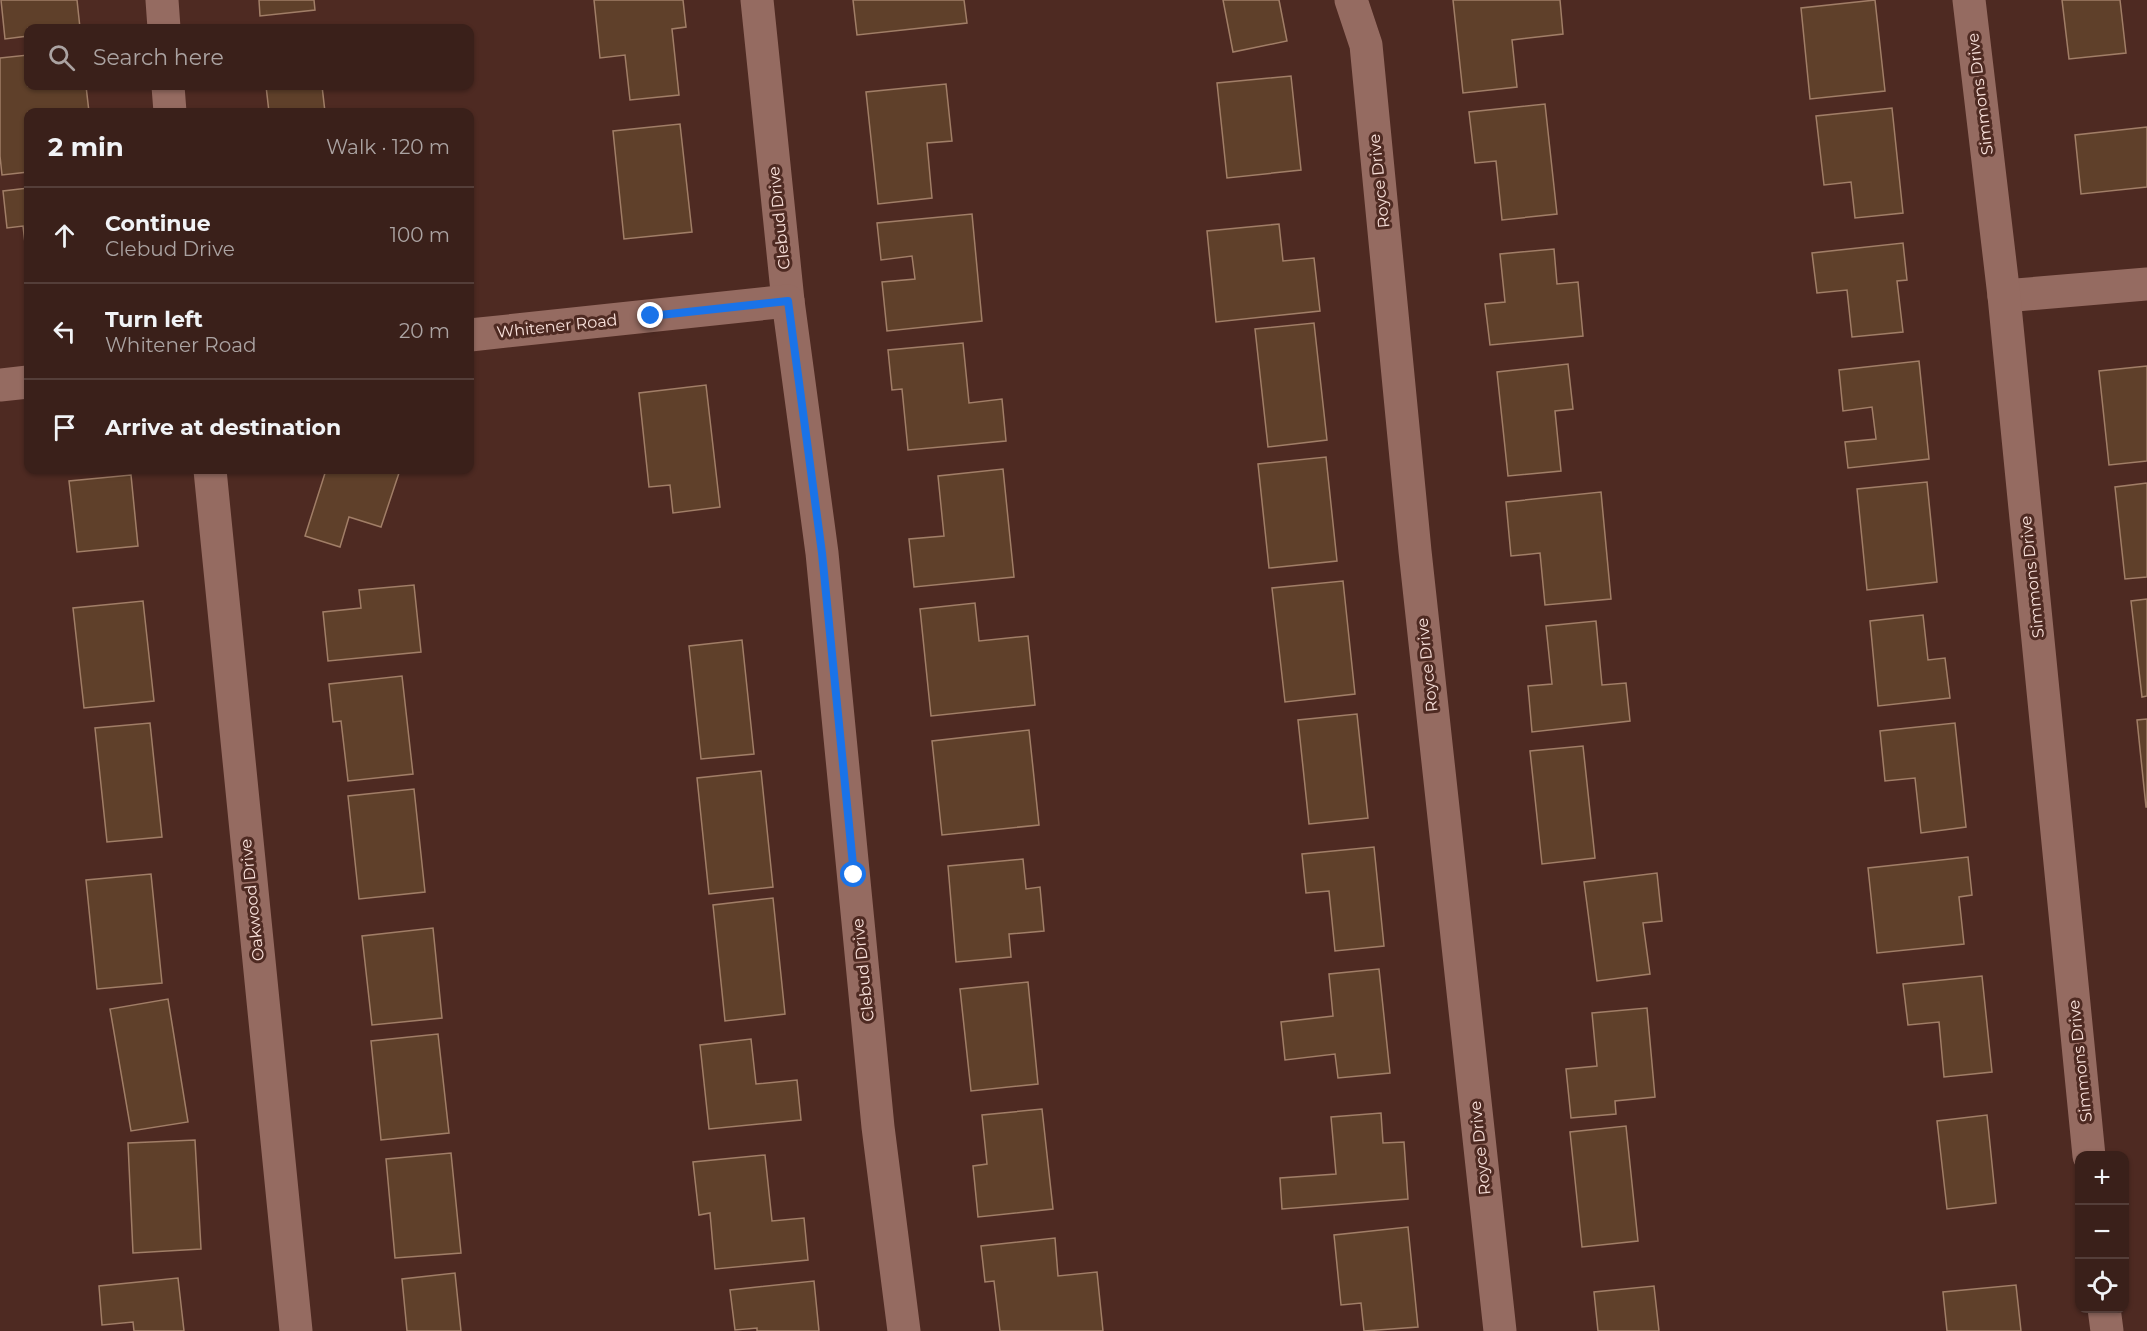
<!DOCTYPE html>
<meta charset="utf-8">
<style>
:root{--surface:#3a201a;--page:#452d27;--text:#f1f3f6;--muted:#aba3a2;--line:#543e39}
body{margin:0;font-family:Montserrat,sans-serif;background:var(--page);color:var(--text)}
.controls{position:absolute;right:18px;bottom:18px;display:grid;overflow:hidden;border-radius:12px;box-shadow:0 2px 4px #0004}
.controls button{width:54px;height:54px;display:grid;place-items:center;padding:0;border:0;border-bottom:2px solid var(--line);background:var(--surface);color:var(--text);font:30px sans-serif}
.stop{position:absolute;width:18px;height:18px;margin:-14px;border:4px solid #1a73e8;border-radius:50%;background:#fff}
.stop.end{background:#1a73e8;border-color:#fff;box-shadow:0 2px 6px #0008}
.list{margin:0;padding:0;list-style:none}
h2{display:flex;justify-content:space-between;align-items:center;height:78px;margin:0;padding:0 24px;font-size:26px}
h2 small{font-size:20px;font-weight:400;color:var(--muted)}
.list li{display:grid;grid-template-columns:39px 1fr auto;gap:18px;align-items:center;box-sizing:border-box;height:96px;padding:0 24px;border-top:2px solid var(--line)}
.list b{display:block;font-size:22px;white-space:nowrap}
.list p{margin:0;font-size:20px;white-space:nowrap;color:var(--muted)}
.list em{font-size:20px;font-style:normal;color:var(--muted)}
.icon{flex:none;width:33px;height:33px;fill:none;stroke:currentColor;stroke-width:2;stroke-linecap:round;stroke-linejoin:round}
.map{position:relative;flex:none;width:2147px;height:1331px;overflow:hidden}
.search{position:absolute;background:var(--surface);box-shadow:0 2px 4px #0004;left:24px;top:24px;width:450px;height:66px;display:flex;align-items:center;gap:15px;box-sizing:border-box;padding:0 21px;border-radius:12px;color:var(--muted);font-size:22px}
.panel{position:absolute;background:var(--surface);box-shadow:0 2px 4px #0004;left:24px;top:108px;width:450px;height:366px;border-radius:12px}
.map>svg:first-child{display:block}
.building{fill:#5f402a;stroke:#a17e67;stroke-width:1.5}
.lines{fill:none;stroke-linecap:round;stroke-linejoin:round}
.minor{stroke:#956b61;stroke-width:33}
.tertiary{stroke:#956b61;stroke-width:33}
.route{stroke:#1a73e8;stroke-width:8}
.labels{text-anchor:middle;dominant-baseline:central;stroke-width:6;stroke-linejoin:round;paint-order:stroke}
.street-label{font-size:16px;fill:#fae2dc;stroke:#4e2a22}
</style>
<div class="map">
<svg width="2147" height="1331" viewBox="0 0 2147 1331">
<rect width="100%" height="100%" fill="#4e2a22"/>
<!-- building -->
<g class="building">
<path d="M1,0h76l3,28h-52v8l-23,3z"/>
<path d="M259,0h55l1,10 -55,6z"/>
<path d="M594,0h89l3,27 -14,2 7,66 -49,5 -5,-45 -25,3z"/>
<path d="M853,0h111l3,23 -110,12z"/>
<path d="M1223,0h56l8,41 -54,11z"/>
<path d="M1453,0h107l3,34 -51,6 5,47 -54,6z"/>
<path d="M1875,0l10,91 -75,8 -9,-91z"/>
<path d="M2062,0h58l6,53 -57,6z"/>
<path d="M28,55v31h58l3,26h-61v60l-26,3 -2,-19v-98z"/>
<path d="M1291,76l10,94 -74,8 -10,-95z"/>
<path d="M946,84l6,57 -25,2 5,55 -54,6 -12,-112z"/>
<path d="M266,86h56l3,26h-56z"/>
<path d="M1545,104l12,110 -55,6 -6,-59 -21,2 -6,-51z"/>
<path d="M1892,108l11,105 -48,5 -4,-36 -27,3 -8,-69z"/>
<path d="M680,124l12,108 -68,7 -11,-108z"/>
<path d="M2147,127v60l-66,7 -6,-59z"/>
<path d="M28,188v81l-5,-43 -16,2 -4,-37z"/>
<path d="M972,214l10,107 -95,10 -5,-49 33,-3 -3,-23 -31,4 -4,-37z"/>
<path d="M1279,224l4,37 31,-3 6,53 -104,11 -9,-91z"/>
<path d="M1903,243l4,37 -10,1 6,51 -51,5 -5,-47 -30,3 -5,-40z"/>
<path d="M1554,249l3,35 21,-2 5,54 -93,9 -5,-41 20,-2 -5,-48z"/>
<path d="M1314,323l13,117 -59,7 -13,-118z"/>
<path d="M963,343l6,60 33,-4 4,42 -98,9 -6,-61 -10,1 -4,-40z"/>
<path d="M1919,361l10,98 -81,9 -3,-26 31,-3 -4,-32 -29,4 -4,-41z"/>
<path d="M1568,364l5,45 -18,2 6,60 -53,5 -11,-104z"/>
<path d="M2147,366v95l-38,4 -10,-94z"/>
<path d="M706,385l14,122 -47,6 -3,-28 -21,2 -10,-94z"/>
<path d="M1326,457l11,104 -68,7 -11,-104z"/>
<path d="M1003,469l11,108 -100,10 -5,-48 35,-3 -6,-60z"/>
<path d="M326,470h74l-19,57 -32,-10 -9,30 -35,-11z"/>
<path d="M131,475l7,71 -61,6 -8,-71z"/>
<path d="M1927,482l10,100 -70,8 -10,-101z"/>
<path d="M2147,483v94l-22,2 -10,-92z"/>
<path d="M1601,492l10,107 -66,6 -5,-52 -29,3 -5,-54z"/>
<path d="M1343,581l12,113 -70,8 -13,-114z"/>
<path d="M414,585l7,67 -93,9 -5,-49 38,-4 -2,-18z"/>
<path d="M2147,599v97l-5,1 -11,-96z"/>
<path d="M143,601l11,100 -70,7 -11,-100z"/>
<path d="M975,603l4,38 49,-5 7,69 -104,11 -11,-107z"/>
<path d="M1923,615l5,45 17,-2 5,40 -72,8 -8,-85z"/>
<path d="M1596,621l6,64 24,-2 4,38 -98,11 -4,-46 24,-2 -6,-58z"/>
<path d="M742,640l12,114 -53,5 -12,-113z"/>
<path d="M402,676l11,98 -65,7 -7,-60 -8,1 -4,-38z"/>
<path d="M1357,714l11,104 -59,6 -11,-104z"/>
<path d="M2147,719v88h-1l-9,-87z"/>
<path d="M150,723l12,114 -55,5 -12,-114z"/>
<path d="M1955,723l11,104 -45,6 -6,-55 -30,3 -5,-50z"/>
<path d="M1029,730l10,95 -97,10 -10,-94z"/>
<path d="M1583,746l12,112 -53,6 -12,-113z"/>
<path d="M761,771l12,116 -64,7 -12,-116z"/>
<path d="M414,789l11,103 -66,7 -11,-103z"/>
<path d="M1374,847l10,99 -49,5 -6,-60 -23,2 -4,-39z"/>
<path d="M1968,857l4,38 -13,2 5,47 -87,9 -9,-85z"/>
<path d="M1023,859l3,30 14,-2 4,44 -35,3 2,23 -55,5 -8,-96z"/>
<path d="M1657,873l5,48 -19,2 7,51 -53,7 -13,-99z"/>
<path d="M151,874l11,109 -65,6 -11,-109z"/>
<path d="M773,898l12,116 -60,7 -12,-116z"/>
<path d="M433,928l9,90 -70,7 -10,-89z"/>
<path d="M1379,969l11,104 -52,5 -3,-24 -50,6 -4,-38 52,-6 -4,-42z"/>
<path d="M1982,976l10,96 -48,5 -5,-55 -31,3 -5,-41z"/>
<path d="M1028,982l10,102 -67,7 -11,-102z"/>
<path d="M168,999l20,123 -57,9 -21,-122z"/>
<path d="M1647,1008l8,89 -40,4 1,13 -45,4 -5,-49 31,-3 -5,-53z"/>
<path d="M438,1034l11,99 -68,7 -10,-99z"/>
<path d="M751,1039l5,45 41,-4 4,40 -92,9 -9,-84z"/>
<path d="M1042,1109l11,100 -75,8 -5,-51 14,-2 -5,-49z"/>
<path d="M1381,1113l2,30 21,-1 4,57 -126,10 -2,-31 56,-4 -5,-57z"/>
<path d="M1987,1115l9,88 -49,6 -10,-88z"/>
<path d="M1626,1126l12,115 -56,6 -12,-115z"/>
<path d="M195,1140l6,109 -68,4 -5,-110z"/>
<path d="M451,1153l10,100 -66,5 -9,-99z"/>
<path d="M765,1155l7,66 32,-3 4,42 -93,9 -5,-56 -11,2 -6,-53z"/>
<path d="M1408,1227l10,100 -54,4 -3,-28 -20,2 -7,-70z"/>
<path d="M1055,1238l3,38 39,-4 6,59h-103l-6,-50 -9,1 -4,-36z"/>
<path d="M455,1273l6,58h-54l-5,-52z"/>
<path d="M178,1278l6,53h-50l-1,-9 -31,3 -3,-39z"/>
<path d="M814,1281l5,50h-62v-3l-22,2 -5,-40z"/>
<path d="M2016,1285l5,46h-74l-4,-39z"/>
<path d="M1654,1286l5,45h-61l-4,-39z"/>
</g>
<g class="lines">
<!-- minor -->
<g class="minor">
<path d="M162,0l2,28"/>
<path d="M757,0l31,301 34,252 56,574 26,204"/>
<path d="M1351,0l15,45 49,506 85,780"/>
<path d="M168,86l2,26"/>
<path d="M2004,296l143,-12"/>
<path d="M470,335l318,-34"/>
<path d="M0,385l28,-3"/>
<path d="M210,470l86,861"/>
</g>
<!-- tertiary -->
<g class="tertiary">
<path d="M1969,0l35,296 85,860"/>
<path d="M2104,1308l3,23"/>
</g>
</g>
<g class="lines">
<!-- route -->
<path class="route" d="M651,316l137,-15 34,252 32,322"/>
</g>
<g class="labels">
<!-- street labels -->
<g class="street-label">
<text transform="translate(1980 94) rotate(-97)">Simmons Drive</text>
<text transform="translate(1379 181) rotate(-96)">Royce Drive</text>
<text transform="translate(779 218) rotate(-96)">Clebud Drive</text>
<text transform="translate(557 326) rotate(-6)">Whitener Road</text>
<text transform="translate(2032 577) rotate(-96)">Simmons Drive</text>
<text transform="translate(1427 665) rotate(-96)">Royce Drive</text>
<text transform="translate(252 900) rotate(-96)">Oakwood Drive</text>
<text transform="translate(863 970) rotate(-96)">Clebud Drive</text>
<text transform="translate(2080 1061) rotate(-96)">Simmons Drive</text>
<text transform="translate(1480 1148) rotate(-96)">Royce Drive</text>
</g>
</g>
</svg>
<div class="controls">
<button>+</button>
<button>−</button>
<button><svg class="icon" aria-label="locate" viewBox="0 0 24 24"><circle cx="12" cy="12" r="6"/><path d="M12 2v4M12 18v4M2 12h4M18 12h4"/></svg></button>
</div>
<div class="stop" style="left:854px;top:875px"></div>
<div class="stop end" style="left:651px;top:316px"></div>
<div class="search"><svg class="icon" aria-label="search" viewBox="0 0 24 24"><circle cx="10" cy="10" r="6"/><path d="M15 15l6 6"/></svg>Search here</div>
<section class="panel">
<h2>2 min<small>Walk · 120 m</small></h2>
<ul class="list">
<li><svg class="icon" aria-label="ahead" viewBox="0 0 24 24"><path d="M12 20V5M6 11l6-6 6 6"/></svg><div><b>Continue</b><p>Clebud Drive</p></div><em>100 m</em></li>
<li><svg class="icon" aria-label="left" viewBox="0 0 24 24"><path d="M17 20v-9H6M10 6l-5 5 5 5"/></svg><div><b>Turn left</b><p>Whitener Road</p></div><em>20 m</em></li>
<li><svg class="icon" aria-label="arrive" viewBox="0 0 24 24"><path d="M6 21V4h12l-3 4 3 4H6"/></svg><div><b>Arrive at destination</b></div></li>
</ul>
</section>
</div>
